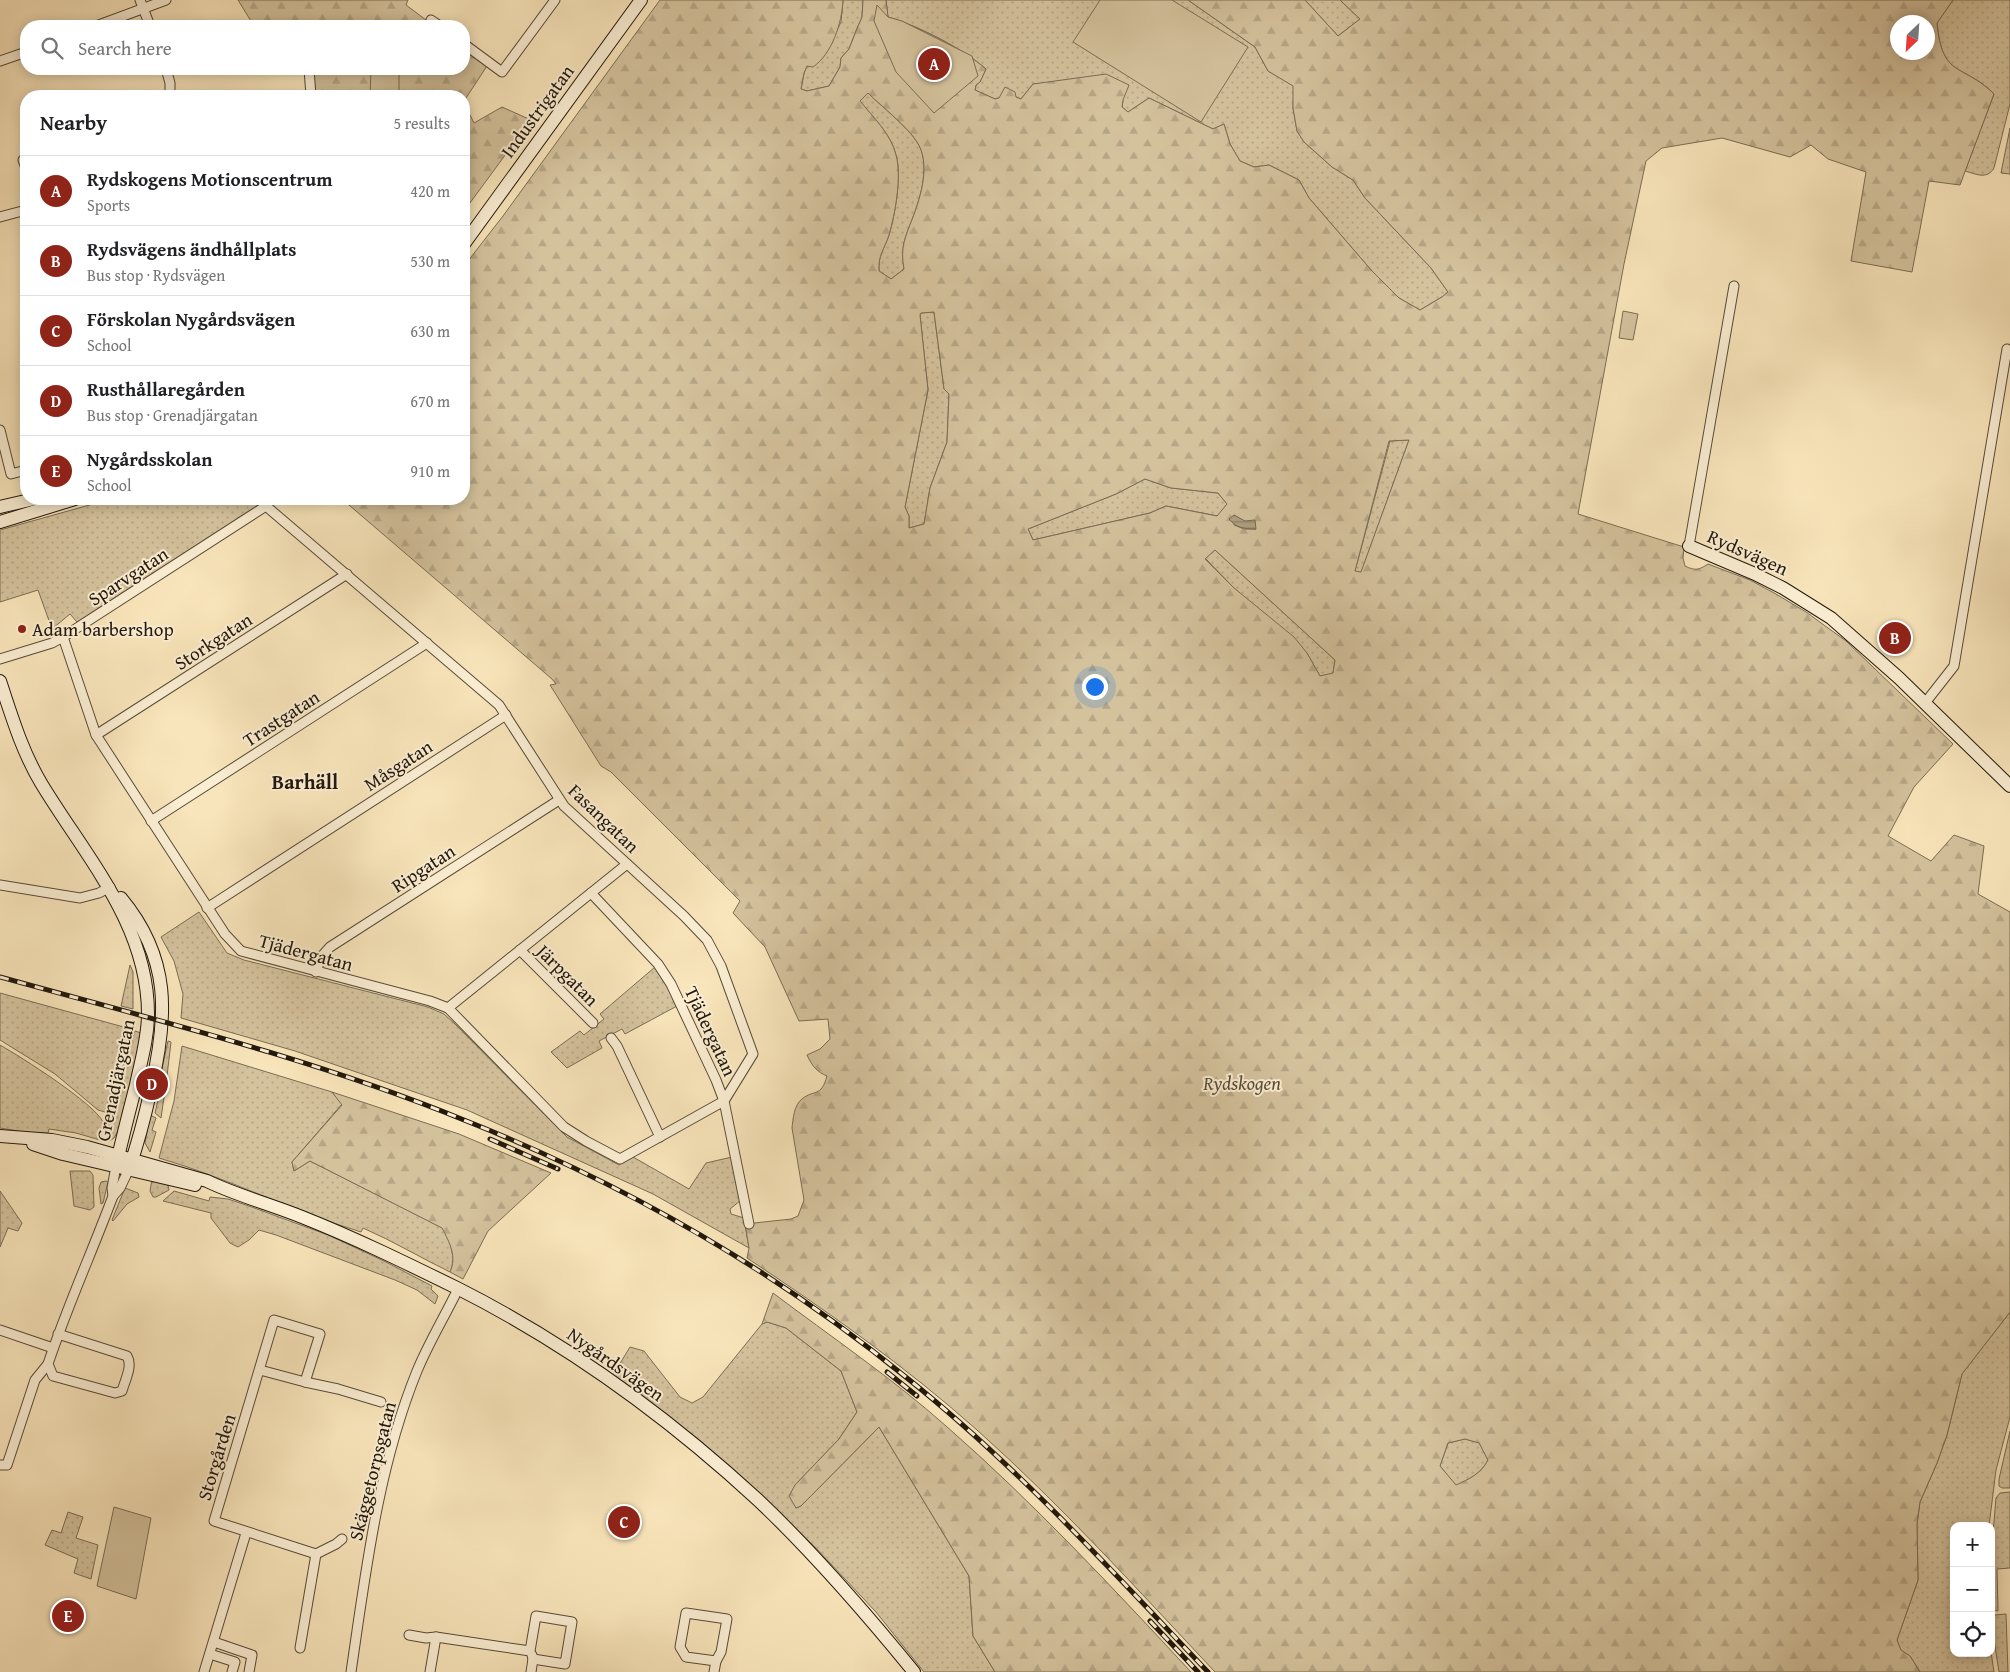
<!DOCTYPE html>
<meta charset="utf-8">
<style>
:root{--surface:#fff;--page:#f2f2f2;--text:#202124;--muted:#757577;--line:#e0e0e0;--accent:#8f2418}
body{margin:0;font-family:"Gentium Book Plus",serif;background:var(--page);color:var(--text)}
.controls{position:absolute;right:15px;bottom:15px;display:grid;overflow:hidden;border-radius:10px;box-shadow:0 2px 12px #0003}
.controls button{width:45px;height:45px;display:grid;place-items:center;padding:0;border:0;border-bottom:1px solid var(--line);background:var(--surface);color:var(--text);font:25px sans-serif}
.compass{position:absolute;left:1890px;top:15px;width:45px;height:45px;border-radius:50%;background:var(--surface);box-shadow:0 2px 12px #0003;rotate:205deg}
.you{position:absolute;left:1094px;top:686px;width:18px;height:18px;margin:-12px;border:4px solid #fff;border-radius:50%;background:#1a73e8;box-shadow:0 0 0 8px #1a73e833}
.badge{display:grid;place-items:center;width:32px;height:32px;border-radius:50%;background:var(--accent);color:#fff;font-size:16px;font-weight:700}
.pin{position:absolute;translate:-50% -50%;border:2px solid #fff;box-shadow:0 1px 5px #0006}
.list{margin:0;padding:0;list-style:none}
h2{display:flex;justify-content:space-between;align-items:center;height:65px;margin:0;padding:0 20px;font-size:21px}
h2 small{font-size:16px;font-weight:400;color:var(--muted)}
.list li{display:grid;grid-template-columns:32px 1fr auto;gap:15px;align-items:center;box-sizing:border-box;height:70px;padding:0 20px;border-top:1px solid var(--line)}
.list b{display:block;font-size:19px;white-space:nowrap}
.list p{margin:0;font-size:16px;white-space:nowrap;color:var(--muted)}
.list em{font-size:16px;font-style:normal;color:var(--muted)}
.icon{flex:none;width:28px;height:28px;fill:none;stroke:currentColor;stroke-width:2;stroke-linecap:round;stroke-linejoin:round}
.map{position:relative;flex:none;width:2010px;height:1672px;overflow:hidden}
.search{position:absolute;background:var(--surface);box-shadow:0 2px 12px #0003;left:20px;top:20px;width:450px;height:55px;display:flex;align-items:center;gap:12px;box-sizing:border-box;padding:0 18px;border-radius:20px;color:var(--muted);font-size:19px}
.panel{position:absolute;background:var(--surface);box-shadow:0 2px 12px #0003;left:20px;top:90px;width:450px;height:415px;border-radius:20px}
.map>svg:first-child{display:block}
.grass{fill:url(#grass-dots);stroke:#7a6d54}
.forest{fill:url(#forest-firs);stroke:#7a6d54;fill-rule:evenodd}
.pitch{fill:#d4c29d;stroke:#7a6d54}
.water{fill:url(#water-rules);stroke:#776952}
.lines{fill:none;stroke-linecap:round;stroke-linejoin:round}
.street-casing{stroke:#574b38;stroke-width:11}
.secondary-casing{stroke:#21180c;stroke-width:14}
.street{stroke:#fbeed3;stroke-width:9}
.secondary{stroke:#fbeed3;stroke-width:12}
.rail-casing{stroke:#21180c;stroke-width:5}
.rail{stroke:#fbeed3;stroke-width:3;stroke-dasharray:9;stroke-linecap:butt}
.poi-dot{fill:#8f2418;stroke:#fbeed3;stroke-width:2}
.labels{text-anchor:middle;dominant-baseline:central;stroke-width:4;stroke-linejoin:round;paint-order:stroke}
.street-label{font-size:19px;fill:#21180c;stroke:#fbeed3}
.poi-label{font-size:19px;fill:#21180c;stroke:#fbeed3;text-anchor:start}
.park-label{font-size:19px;font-style:italic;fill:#574b38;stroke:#fbeed3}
.neighbourhood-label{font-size:20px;font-weight:bold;fill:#21180c;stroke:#fbeed3}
</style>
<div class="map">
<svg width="2010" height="1672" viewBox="0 0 2010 1672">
<defs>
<pattern id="grass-dots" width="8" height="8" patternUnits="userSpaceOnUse" patternTransform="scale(1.25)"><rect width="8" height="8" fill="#d4c29d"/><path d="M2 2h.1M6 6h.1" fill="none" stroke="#b6a686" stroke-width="1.8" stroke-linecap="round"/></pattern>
<pattern id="forest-firs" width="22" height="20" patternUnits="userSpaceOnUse" patternTransform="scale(1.25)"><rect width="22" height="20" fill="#d4c29d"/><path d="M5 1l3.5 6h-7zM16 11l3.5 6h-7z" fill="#b6a686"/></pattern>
<pattern id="water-rules" width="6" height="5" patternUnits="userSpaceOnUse" patternTransform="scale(1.25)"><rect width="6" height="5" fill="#b09f80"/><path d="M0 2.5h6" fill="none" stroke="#8f8167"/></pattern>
</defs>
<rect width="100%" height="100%" fill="#f9e5bb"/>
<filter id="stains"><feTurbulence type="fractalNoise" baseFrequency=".004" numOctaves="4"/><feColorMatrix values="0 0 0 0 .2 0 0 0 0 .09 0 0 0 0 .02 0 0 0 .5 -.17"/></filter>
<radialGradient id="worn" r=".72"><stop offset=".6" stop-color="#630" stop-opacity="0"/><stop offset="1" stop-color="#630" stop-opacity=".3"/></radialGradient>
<!-- grass -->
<g class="grass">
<path d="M843,0h20l-1,17 -6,14 -7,18 -8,9 -1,9 -11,19 -22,5 -6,-2 3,-16 3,-7 19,-13 15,-31z"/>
<path d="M886,0h302l67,47 13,24 26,15 -1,22 4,23 7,11 28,25 21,13 12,18 66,70 17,24 -6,5 -22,13 -21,-12 -27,-27 -63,-73 -10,-18 -30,-15 -15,2 -14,-6 -10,-17 -6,-20 -11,5 -64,-31 -21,14 -6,-5 1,-7 -71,-17 -19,1 -12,15 -5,-2 -21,2 -20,-9 1,-5 4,-3 6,-13c-24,-21 -68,-43 -98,-52z"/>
<path d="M1305,0h35l20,19 -22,17z"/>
<path d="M1953,0h57v104l-16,64c-7,12 -18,6 -29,3l29,-77c-31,-31 -52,-15 -57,-71z"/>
<path d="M868,93c13,13 40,34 49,49 14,20 4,54 -4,75 -8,21 -13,30 -9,52l-13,10 -12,-8c-1,-16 5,-21 10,-36 6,-19 13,-61 7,-80 -5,-21 -23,-38 -37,-54z"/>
<path d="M2010,128v46l-9,-1z"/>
<path d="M934,312l10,77 5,5 -2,48 -17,46 -6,36 -15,4v-12l-4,-9 23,-117 -8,-75 1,-2z"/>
<path d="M1409,440l-48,133 -6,-2 35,-130z"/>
<path d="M1145,479l26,9 47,5 9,11 -9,12 -52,-10 -16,7 -117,27 -5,-11 88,-35z"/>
<path d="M111,499h166l-5,7 -6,-6 -189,122 -7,-8 -18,15 -14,-39 -38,12v-72z"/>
<path d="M1215,550l120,110 -2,14 -13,2 -13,-23 -73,-65 -29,-30z"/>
<path d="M199,912l28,41 17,7 184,47 16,7 11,10 112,113 52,28 14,-8 56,32 17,-26 26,-6 9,43 -11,9 1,5 13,4 5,30 -96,-54 -186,-84 -172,-59 -114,-33 2,-24 -9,-33 -13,-24z"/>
<path d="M130,965l3,7v37l-12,-3z"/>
<path d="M655,967l8,10 14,29 -52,28 -3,-5 -23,12 3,7 -35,20 -16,-16 29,-21 4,4 20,-16 -4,-5z"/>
<path d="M0,993l131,36 -26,83 -7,-2 -43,-36 -55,-34z"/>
<path d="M135,1031l6,2v7l-22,89 -5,9 -6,4c-2,-37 16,-76 27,-111z"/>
<path d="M168,1041l3,1 -4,34 -8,6z"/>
<path d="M0,1045c21,12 94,58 103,77l-3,18 -24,-7 -27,-4 -1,4h-18l-30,-5z"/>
<path d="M182,1046l150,46 10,12 -50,58 2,9 16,-10 133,67c7,15 14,29 7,44 -29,-14 -57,-31 -87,-44l-2,4c-69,-21 -133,-54 -202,-74l15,-57z"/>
<path d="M162,1083l4,1 -5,34 -6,-5z"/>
<path d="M150,1115l6,3 -4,12 4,2 -6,20 -5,-9z"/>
<path d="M70,1171h20l3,4 1,32 -4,3 -16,-4z"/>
<path d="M152,1179l16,6 1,5 -13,7h-3l-3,-6z"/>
<path d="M106,1181l2,1 -5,21 -2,1 -2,-16 2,-6z"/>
<path d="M125,1188l13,5 1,4 -12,7 -14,17 -1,-1z"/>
<path d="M0,1191l22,32 -4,8 -10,-3 -8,19z"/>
<path d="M174,1191l35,10 1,-4 18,2 21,7 79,29 56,26 48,25 -1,3 7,7 -3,8 -18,-14 -22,-10 -119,-45 -17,-5 -10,10 -11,7 -8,-4 -19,-25v-5l-48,-12z"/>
<path d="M2010,1312v105l-14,53 -7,56h-35v127l37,-1 3,20h-74l-10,-16 -9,-5 -4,-11 21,-60 -1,-56 3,-22 17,-39 10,-28 15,-61z"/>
<path d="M767,1322l19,6 55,43 16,41 -18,27 -44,46 1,23 5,-2 78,-79 90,149 4,60 22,36h-71l-48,-60 -61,-65 -70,-67 -132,-105 17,-28 14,4 36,46 12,6 11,-6 59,-73z"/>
<path d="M2010,1431v57h-8l-3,-2v-7z"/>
<path d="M1465,1439l15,4 8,17c-7,14 -19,19 -32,26l-16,-20 8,-23z"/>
<path d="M2010,1492v76l-13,1 1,42 -7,-2 1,-64 4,-47 4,-5z"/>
<path d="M68,1512l15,5 -7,21 22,7 -7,34 -17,-6 4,-14 -33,-14 7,-15 9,3z"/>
<path d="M2006,1614l2,58h-9l-8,-52 4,-5z"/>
</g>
<!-- forest -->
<g class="forest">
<path d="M238,0h170l-2,5 28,21h-180z"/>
<path d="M660,0h183c-1,23 -11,54 -30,67l-6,-1 -3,7 -3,16 6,2 22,-5 11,-19 1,-9 8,-9 7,-18 6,-14 1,-17h23l2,17c31,9 75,32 98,52l-6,13 -4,3 -1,5 20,9 4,-1 6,-11 10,5 1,5 5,2 12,-15 73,-10 23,11 -6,15 -1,7 6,5 21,-14 64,31 11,-5 6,20 10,17 14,6 15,-2 30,15 10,18 63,73 27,27 21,12 22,-13 6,-5 -17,-24 -66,-70 -12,-18 -21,-13 -28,-25 -7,-11 -4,-23v-22l-25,-15 -13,-24 -67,-47h117l33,36 22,-17 -20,-19h613l-16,23c5,56 26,40 57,71l-34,91 -31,-4 -17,91 -61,-11 15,-89 -38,-13 -17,-14 -21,12 -68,-19 -60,10 -16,13 -22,103 -46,250 106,33 -1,11 2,8c10,5 14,4 23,-2l42,16 26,14 30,18 40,29 107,103 -39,43 -26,49 43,25 23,-26 30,11 -6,48 32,18v400l-48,62 -15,61 -10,28 -17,39 -3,22 1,56 -21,60 4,10 9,6 10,16h-705c-77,-82 -154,-167 -238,-242 -72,-64 -150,-119 -230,-172l2,-10 -4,-24 46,-5 7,-3 6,-16 -12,-72c1,-9 2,-23 10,-29 12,-10 19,-1 25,-23 -10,-4 -15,-10 -20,-21l13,-6 10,-10 -2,-20 -29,2 -34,-74 -32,-34 7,-12 -129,-129 -10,-6 -51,-81 6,-1 -4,-5 -210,-180h122v-233l39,-50zM1898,22h30v30h-30zM868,93c13,13 40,34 49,49 14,21 4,54 -4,75 -8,21 -13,30 -9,52l-13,10 -12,-8c-1,-16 5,-21 10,-36 6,-21 13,-58 7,-80 -5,-21 -23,-38 -36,-54zM934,312l10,77 5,5 -2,48 -17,46 -6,36 -15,4v-12l-4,-9 23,-117 -8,-75 1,-2zM1409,440l-48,132 -6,-1 34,-130zM1145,479l26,9 47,5 9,11 -10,12 -51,-10 -16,7 -117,27 -5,-11 88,-35zM1234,515l22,14h-12l-10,-4zM1215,550l120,110 -2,13 -13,3 -13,-23 -13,-16 -60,-49 -29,-29zM1465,1439l14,4 9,17c-7,14 -19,19 -32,25l-16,-19 8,-23z"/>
<path d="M464,48l23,18 -23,35v-5h-149l-1,-27h150z"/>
<path d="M464,103l10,20 28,-16 29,13 -67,91z"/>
<path d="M332,1092l127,42 92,39 -63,58 -25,48 -13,-7c7,-15 0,-29 -8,-44l-132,-67 -16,10 -2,-9 50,-57z"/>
<path d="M773,1293c57,43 119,85 173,133 88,77 166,161 245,246h-196l-22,-36 -4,-60 -90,-149 -78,79 -5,2 -7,-12 6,-11 44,-46 18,-27 -16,-41 -55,-43 -19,-6 -5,2z"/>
</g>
<!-- pitch -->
<g class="pitch">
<path d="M1100,0h72l76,47 -47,75 -128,-80z"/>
<path d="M877,5l11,12 14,4 70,35 6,20 -44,37 -38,-41 -22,-51z"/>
<path d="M371,69h28v27h-29z"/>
<path d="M1623,311l15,3 -5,26 -14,-2z"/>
<path d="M114,1507l37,11 -15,81 -39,-13z"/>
</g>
<!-- water -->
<path class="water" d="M1234,515l11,6 10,-1 1,9c-11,0 -20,-1 -27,-10z"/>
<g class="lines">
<!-- street casing -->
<g class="street-casing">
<g id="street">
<path d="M140,0l10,26"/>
<path d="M431,20l9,6"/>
<path d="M96,26l70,-26"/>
<path d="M464,44l38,28 53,-72"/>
<path d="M0,61l26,-9"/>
<path d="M166,69l4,14v13"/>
<path d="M309,69l2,27"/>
<path d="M23,160l3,8"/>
<path d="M0,217l26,-7"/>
<path d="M0,430l11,44 15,-4"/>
<path d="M1689,546l45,-260"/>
<path d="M0,659l52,-16 11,-6 203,-131 233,199 65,101 120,110 23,24 14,26 32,88 -29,47 -104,58 -34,-18 -22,-14 -116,-119 -18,-7 -189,-50 -16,-17 -129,-199 -33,-98"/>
<path d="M1925,703l29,-37 53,-317"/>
<path d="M96,735l251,-161"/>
<path d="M151,821l276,-178"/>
<path d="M0,885l80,13 19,-5 11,-6"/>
<path d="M591,893l67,71 13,20 45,96 8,21 25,123"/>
<path d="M207,908l299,-193"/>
<path d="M520,950l73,73"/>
<path d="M316,972l5,-15 9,-10 229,-147"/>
<path d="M448,1008l179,-144"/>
<path d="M611,1038l6,8 43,91"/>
<path d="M113,1196l7,-8 9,-19"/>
<path d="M0,1330l53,18"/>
<path d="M58,1334l69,22c6,10 -2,24 -5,35l-7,2 -62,-17 -5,-12c19,-57 44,-112 65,-168l-1,-8 4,-22"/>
<path d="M260,1370l45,12 15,-48 -46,-14 -60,201 102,33 20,-10 6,-5"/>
<path d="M305,1382l33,7 43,13"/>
<path d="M0,1465h7l28,-85 13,-16"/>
<path d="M686,1613l41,6 -6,33 -5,9 -30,-4 -6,-10z"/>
<path d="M409,1635l17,3 10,-1 -6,35"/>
<path d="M436,1637l94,14 6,-35 36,6 -7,42 -32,-5"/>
<path d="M214,1642l38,13 -3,17"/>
<path d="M300,1648l16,-94"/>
<path d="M210,1654l25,8 -3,10"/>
<path d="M204,1672l42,-139"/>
<path d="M351,1672c15,-102 27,-205 66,-301 12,-29 28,-55 41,-82"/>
<path d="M531,1672l2,-13 -1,-4"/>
<path d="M714,1672l2,-11"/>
</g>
</g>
<!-- secondary casing -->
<g class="secondary-casing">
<g id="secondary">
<path d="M464,244l177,-244"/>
<path d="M0,507l34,-8"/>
<path d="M0,522l75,-23"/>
<path d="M1689,546l66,28 28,14 48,30 68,60 111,108"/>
<path d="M0,681c12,36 22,70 41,102 44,73 107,141 107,231 0,24 -7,47 -12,71 -7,27 -14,54 -20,81"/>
<path d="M121,898c50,60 47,118 30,191 -6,27 -13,54 -22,80"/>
<path d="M0,1136l52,4 35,7 120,34c31,15 63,23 95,36 53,21 104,46 155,71 109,55 211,129 301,212 56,53 107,112 156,172"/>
<path d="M33,1144l30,10 132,31"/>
</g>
</g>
<!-- street -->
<use href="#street" class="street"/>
<!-- secondary -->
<use href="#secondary" class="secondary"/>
<!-- rail casing -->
<g class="rail-casing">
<g id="rail">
<path d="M0,977c156,43 314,82 464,143 159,63 310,150 443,258 110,88 204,192 301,294"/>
<path d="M490,1139l68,30"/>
<path d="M887,1372l30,24"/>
<path d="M1150,1621l48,51"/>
</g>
</g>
<!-- rail -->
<use href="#rail" class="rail"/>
</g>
<!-- markers -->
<circle class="poi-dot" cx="22" cy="629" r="5"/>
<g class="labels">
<!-- street labels -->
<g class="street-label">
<text transform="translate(537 111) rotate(-54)">Industrigatan</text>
<text transform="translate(1748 552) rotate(24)">Rydsvägen</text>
<text transform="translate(128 576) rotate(-33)">Sparvgatan</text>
<text transform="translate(213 641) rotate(-33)">Storkgatan</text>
<text transform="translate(281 718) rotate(-33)">Trastgatan</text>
<text transform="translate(398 765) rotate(-33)">Måsgatan</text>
<text transform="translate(604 818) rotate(44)">Fasangatan</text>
<text transform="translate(423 868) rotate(-33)">Ripgatan</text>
<text transform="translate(306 952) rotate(15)">Tjädergatan</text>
<text transform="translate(568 975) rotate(45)">Järpgatan</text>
<text transform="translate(711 1031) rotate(65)">Tjädergatan</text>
<text transform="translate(115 1080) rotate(-78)">Grenadjärgatan</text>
<text transform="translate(616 1364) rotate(35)">Nygårdsvägen</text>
<text transform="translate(216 1457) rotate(-73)">Storgården</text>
<text transform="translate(372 1471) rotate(-76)">Skäggetorpsgatan</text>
</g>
<!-- poi labels -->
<g class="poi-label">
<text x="32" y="629">Adam barbershop</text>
</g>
<!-- park labels -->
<g class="park-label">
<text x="1242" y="1083">Rydskogen</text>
</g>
<!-- neighbourhood labels -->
<g class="neighbourhood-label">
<text x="305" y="781">Barhäll</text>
</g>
</g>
<rect width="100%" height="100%" filter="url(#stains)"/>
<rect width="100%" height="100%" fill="url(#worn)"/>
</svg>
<div class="controls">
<button>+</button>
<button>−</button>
<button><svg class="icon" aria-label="locate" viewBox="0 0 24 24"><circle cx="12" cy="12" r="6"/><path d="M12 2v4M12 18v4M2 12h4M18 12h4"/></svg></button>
</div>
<svg class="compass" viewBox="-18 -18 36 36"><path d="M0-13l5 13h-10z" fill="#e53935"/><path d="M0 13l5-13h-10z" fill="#757577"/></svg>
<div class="you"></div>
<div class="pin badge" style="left:934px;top:64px">A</div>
<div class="pin badge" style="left:1895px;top:638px">B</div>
<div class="pin badge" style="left:624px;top:1522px">C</div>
<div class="pin badge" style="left:152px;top:1084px">D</div>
<div class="pin badge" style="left:68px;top:1616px">E</div>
<div class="search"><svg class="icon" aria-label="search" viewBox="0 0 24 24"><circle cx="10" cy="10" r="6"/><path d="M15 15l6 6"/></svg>Search here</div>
<section class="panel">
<h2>Nearby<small>5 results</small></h2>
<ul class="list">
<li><span class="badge">A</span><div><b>Rydskogens Motionscentrum</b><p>Sports</p></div><em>420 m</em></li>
<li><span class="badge">B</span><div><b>Rydsvägens ändhållplats</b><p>Bus stop · Rydsvägen</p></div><em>530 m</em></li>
<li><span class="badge">C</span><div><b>Förskolan Nygårdsvägen</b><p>School</p></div><em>630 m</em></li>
<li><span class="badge">D</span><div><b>Rusthållaregården</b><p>Bus stop · Grenadjärgatan</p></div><em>670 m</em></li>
<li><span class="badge">E</span><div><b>Nygårdsskolan</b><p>School</p></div><em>910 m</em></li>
</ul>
</section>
</div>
